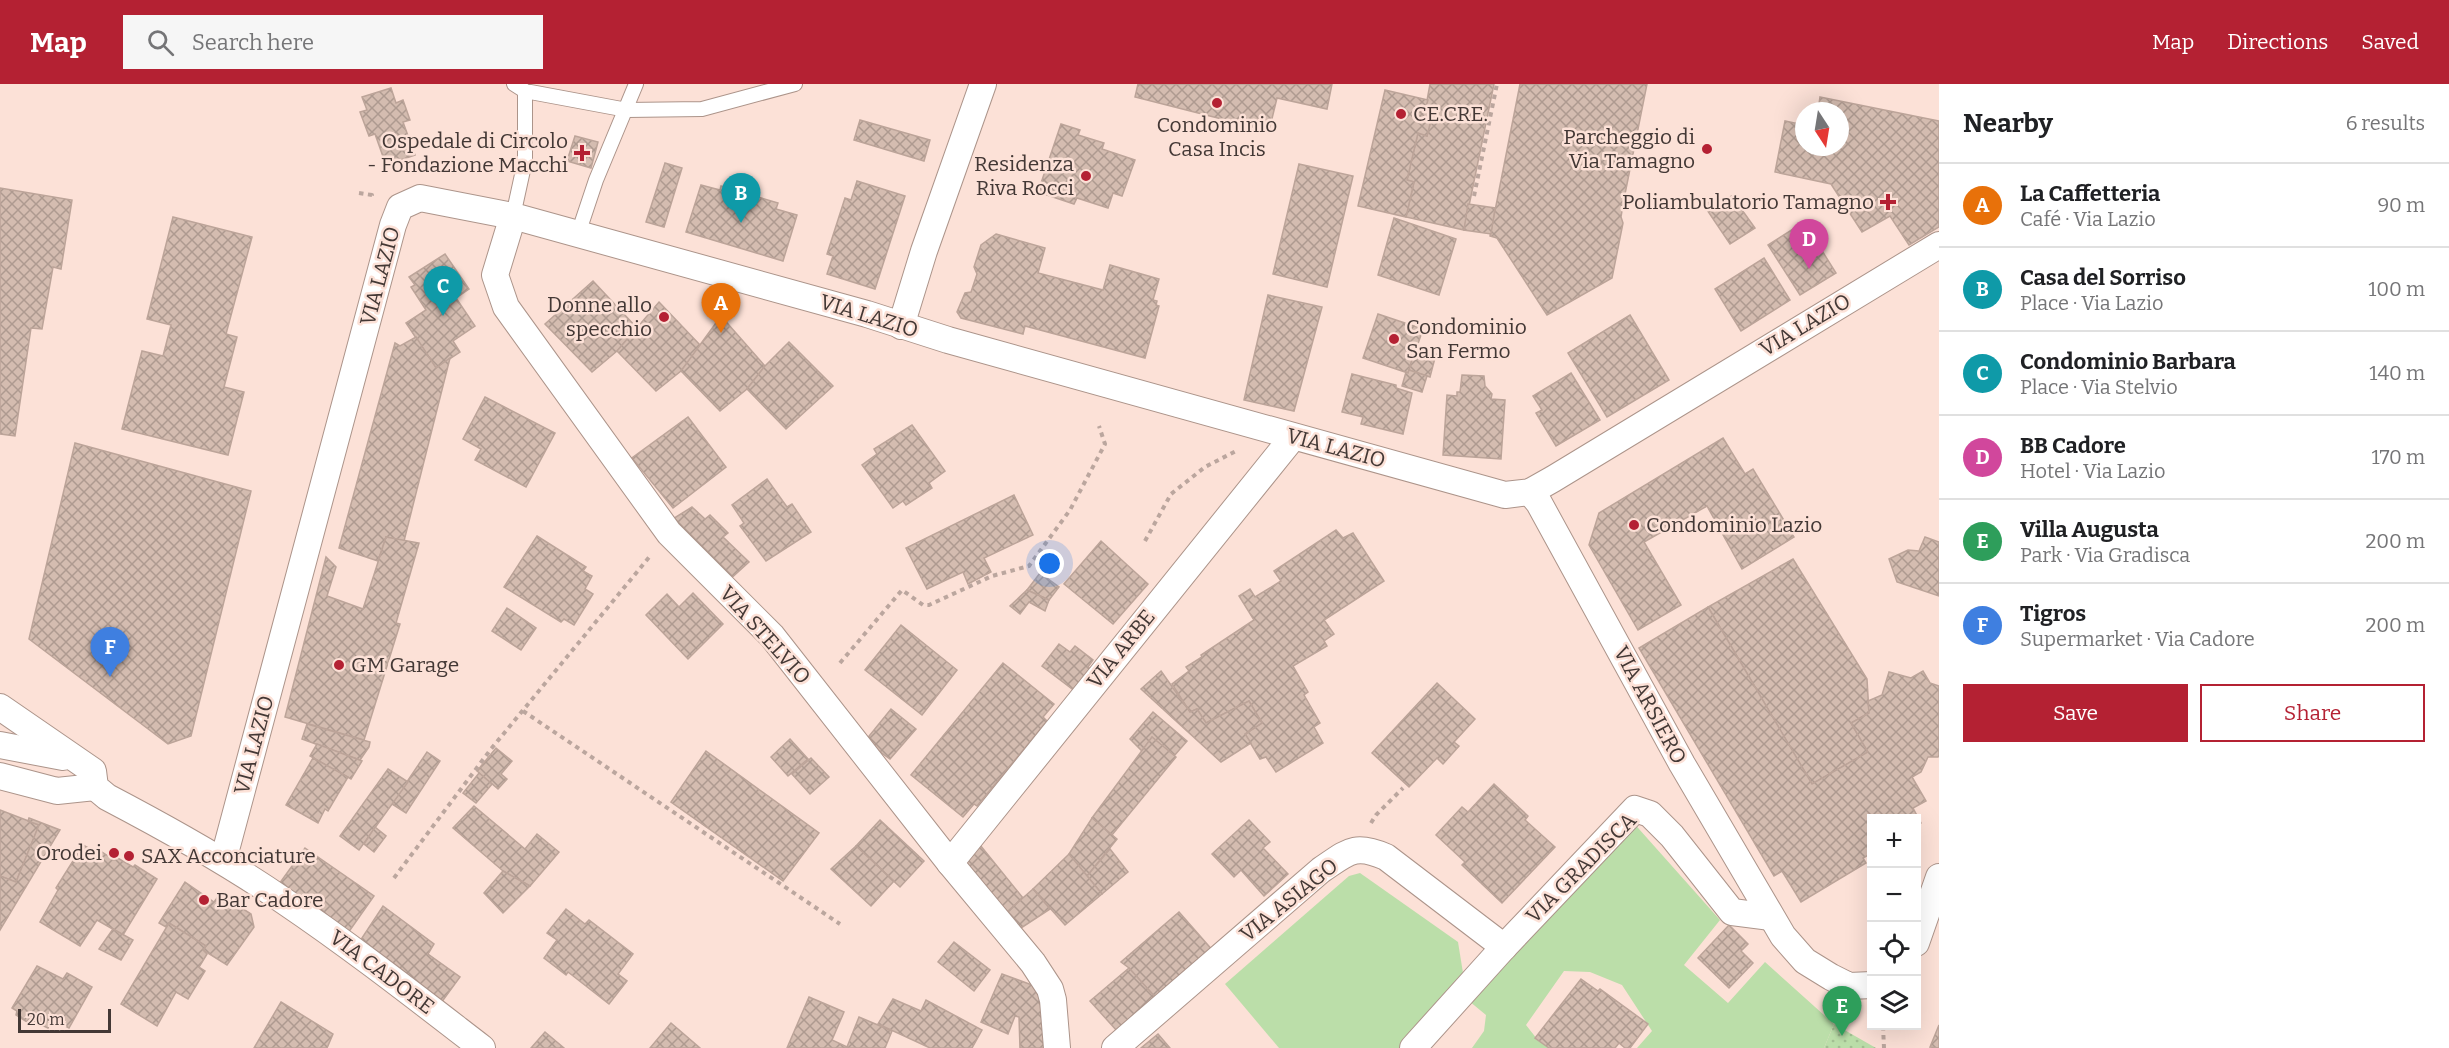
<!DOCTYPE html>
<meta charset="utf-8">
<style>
:root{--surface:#fff;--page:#f6f6f6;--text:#202124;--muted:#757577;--line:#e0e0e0;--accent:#b42133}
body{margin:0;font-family:Bitter,serif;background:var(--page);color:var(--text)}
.controls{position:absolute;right:18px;bottom:18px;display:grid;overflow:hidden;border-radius:0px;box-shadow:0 6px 24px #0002}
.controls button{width:54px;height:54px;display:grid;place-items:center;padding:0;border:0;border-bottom:2px solid var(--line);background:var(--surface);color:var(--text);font:30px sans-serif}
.compass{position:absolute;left:1795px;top:18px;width:54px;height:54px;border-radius:50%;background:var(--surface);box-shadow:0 6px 24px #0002;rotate:168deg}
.scale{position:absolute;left:18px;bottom:15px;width:93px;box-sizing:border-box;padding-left:6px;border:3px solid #433835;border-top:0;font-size:16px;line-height:21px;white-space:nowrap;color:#433835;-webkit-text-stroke:4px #fce1d7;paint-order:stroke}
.you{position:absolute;left:1050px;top:480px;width:21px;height:21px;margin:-15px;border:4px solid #fff;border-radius:50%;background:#1a73e8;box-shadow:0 0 0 9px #1a73e833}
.badge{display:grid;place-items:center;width:39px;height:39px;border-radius:50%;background:var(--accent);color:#fff;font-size:20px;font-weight:700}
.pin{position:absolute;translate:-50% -50px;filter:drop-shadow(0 2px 3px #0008)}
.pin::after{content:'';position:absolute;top:32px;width:21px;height:18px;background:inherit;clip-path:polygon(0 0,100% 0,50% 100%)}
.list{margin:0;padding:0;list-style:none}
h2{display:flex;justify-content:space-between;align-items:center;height:78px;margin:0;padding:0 24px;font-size:26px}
h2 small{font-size:20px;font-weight:400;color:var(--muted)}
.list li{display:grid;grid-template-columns:39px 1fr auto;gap:18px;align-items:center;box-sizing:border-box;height:84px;padding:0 24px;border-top:2px solid var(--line)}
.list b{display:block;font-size:22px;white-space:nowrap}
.list p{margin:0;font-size:20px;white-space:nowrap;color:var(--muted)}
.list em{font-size:20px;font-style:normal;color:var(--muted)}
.actions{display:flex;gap:12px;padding:18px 24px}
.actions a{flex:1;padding:14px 0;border:2px solid var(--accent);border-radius:0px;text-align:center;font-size:21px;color:var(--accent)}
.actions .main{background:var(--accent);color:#fff}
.icon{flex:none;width:33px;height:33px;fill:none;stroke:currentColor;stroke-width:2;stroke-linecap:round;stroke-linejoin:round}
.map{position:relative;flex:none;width:1939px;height:964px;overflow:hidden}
header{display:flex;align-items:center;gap:36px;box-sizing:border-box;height:84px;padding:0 30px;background:var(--accent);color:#fff}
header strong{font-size:28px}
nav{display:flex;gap:33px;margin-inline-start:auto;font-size:21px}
.search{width:420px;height:54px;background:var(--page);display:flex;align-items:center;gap:15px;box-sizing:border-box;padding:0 21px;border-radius:0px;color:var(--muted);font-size:22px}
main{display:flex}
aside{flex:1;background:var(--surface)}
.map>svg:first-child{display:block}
.grass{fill:url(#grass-dots)}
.garden{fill:#bbdea9}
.building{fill:url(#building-cross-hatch);stroke:#bca499;stroke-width:1.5}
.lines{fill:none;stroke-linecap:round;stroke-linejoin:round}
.lane-casing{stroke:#ac948a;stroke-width:16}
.street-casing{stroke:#ac948a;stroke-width:28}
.path{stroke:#bba69e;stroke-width:4;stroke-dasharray:4.5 4.5;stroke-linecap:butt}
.lane{stroke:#fff;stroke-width:14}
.street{stroke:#fff;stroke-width:26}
.poi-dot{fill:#b42133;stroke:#fce1d7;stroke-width:2}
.labels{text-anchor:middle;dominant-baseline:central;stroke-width:5;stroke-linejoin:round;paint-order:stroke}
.poi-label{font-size:21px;fill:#433835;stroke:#fce1d7;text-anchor:start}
.street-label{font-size:21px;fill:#433835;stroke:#fce1d7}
</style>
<header>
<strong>Map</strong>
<div class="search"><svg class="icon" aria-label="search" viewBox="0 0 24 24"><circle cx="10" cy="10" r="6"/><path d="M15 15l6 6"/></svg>Search here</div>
<nav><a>Map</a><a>Directions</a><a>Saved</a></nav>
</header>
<main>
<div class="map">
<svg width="1939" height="964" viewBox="0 0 1939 964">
<defs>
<pattern id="grass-dots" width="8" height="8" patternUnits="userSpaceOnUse" patternTransform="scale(1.5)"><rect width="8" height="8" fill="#bbdea9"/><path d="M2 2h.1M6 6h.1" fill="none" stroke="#a2bf92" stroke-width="1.8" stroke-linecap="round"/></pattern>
<pattern id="building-cross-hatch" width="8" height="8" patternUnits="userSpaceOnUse" patternTransform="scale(1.5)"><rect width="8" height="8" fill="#d4bcb0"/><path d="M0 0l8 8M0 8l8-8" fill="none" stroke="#ae9a90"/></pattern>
</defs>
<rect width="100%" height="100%" fill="#fce1d7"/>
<!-- grass -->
<path class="grass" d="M1834,940l42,24h-52z"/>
<!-- garden -->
<g class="garden">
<path d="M1631,736l89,100 -36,45 44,38 37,-41 69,62 -10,24h-187l15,-17 -30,-46 -32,-13 -26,-1 -38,54 11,14 12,9h-77l12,-17 2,-16 -17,-14z"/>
<path d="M1360,789l98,69 5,31 -57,75h-127l-54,-64 124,-108z"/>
</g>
<!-- building -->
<g class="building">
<path d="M1138,0h194l-5,25 -50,-11 -8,33 -134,-34z"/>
<path d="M1430,0h64l-30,146 -58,-13 8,-35 -7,-2 11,-47 9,3 7,-28 -8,-2z"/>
<path d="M1520,0h127l-23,115 -3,18 2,6 -11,55 -65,37 -50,-77 -7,-2z"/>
<path d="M391,4l5,15 7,-3 7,20 -7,2 12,33 -29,10 -11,-31 -6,2 -9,-24 7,-2 -5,-13z"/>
<path d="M1385,6l43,10 -2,6 8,2 -7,28 -9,-3 -11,47 7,2 -8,35 -48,-11z"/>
<path d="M1820,13l119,24v106l-30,18 -19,-29 -28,16 -31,-48 -56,-12 10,-51 19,4v22h36v-36h-22z"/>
<path d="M860,36l70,20 -6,21 -70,-21z"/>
<path d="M1061,40l19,6 -2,5 26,8 -2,6 33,11 -13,36 -9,-3 -5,15 -31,-10 -3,6 -36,-12z"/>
<path d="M575,52l23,6 -7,26 -24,-7z"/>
<path d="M665,79l17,5 -18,59 -18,-5z"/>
<path d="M1299,80l54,12 -26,111 -54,-13z"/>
<path d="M857,97l48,15 -30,93 -48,-15 6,-18 -6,-2 18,-56 6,2z"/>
<path d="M701,101l19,5 1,-4 57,17 -2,6 21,6 -14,46 -97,-29z"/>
<path d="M0,104l72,12 -11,69 -8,-2 -11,62 -11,-1 -16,108 -15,-2z"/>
<path d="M1732,112l23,32 -25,16 -27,-40z"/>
<path d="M1468,120l27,4 -4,26 -27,-4z"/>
<path d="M173,133l79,20 -26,97 11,3 -13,50 20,5 -16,63 -106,-26 20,-78 21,5 8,-31 -24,-6z"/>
<path d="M1394,134l62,21 -17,56 -61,-20z"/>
<path d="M1804,138l32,51 -36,22 -32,-50z"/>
<path d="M996,150l49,14 -7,25 65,17 7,-25 49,14 -6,21 4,1 -1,4 3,1 -14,52 -120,-32 -2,8 -62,-16 -4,-6 8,-19 6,-1 6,-18 -3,-7 7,-22z"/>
<path d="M445,170l24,35 -13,9 19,28 -22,15 7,11 -24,16 -30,-45 20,-13 -15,-23 4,-2 -6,-8z"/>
<path d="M1764,174l26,42 -49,31 -26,-42z"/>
<path d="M593,197l44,47 -20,23 -25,21 -47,-48z"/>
<path d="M1268,211l54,12 -28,104 -50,-11z"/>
<path d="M659,218l42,44 -20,25 -25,20 -39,-40z"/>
<path d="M1378,230l45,15 -15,44 -45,-15z"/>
<path d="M1630,231l39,65 -62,37 -39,-64z"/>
<path d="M721,232l44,50 -18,23 -27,22 -39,-40z"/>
<path d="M416,253l20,31 14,-10 -46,183 -18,-4 -8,24 -39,-13 56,-205 5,3z"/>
<path d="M789,258l44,44 -47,43 -39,-40 18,-23z"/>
<path d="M1415,265l21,5 -6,23 -21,-7z"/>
<path d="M1409,286l18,6 -5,16 -20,-6 4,-14 2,1z"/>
<path d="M1571,289l29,47 -44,26 -20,-33 6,-3 -9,-14z"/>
<path d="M1352,290l44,11v3l16,5 -9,41 -42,-10 2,-7 -21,-5z"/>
<path d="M1462,291l22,1 1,10 7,8 -1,5 14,1 -4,59 -58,-4 4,-60 10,1v-4h3z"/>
<path d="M485,313l70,36 -29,54 -51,-27 6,-11 -18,-10z"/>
<path d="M688,333l38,50 -53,41 -41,-50z"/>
<path d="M912,341l33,46 -16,12 3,5 -26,17 -3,-4 -10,7 -31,-43 15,-11 -3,-5z"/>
<path d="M1723,354l22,36 8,-5 41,68 -52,32 -35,-63 -63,36 37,63 -43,25 -49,-85 10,-32z"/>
<path d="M75,359l176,48 -60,245 -23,8 -139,-105z"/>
<path d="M767,395l20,28 5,-3 19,28 -45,29 -26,-35 4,-3 -12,-18z"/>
<path d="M1014,411l19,40 -49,23 7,14 -23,12 -5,-12 -36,17 -21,-41z"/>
<path d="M692,423l13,12 5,-4 18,18 -5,4 26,25 -22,20 -59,-60z"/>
<path d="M1336,446l7,8 10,-5 31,48 -60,39 10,14 -10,7 3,5 -34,20 15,26 -4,3 16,28 -6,4 9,16 -47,29 -10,-15 -6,2 -15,-25 17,-11 -13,-22 -43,22 -9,-14 -7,3 -18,-28 17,-13 -3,-4 16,-10 -1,-2 53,-35 -15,-24 11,-7 5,8 26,-16 -7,-10z"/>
<path d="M537,452l49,31 -3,4 9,5 -7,13 8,5 -19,31 -10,-6 -3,3 -57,-35z"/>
<path d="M386,453l33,6 -23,80 4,1 -36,116 -79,-23 41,-160 10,10 -9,29 36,13z"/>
<path d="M1925,453l14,5v54l-42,-14 -8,-23 19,-9 11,1z"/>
<path d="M1101,457l47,43 -35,40 -49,-40z"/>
<path d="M1793,475l74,120 2,34 -18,10 17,29 -56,32 -104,-177z"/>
<path d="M1040,489l19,14 -10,13 -22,-10z"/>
<path d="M1027,506l22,10 -4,11 -16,-9 -9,12 -10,-8z"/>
<path d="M693,509l30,31 -35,35 -42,-44 21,-21 12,13z"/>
<path d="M1708,523l104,177 56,-32 -17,-29 18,-10 -1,-12 14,-6 7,-23 22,6 12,-7 7,12 9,3v69l-1,2h-10l-7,15 -9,5 14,24 -13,7 8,15 -5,3v-8h-44v35l-9,5 3,5 -65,39 -19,-31 -8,5 -135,-228z"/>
<path d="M507,524l29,20 -15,22 -29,-19z"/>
<path d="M901,541l56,45 -35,45 -57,-45z"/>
<path d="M1059,560l11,8 5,-6 18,14 -5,7 9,6 -17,22 -38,-29z"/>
<path d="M1003,579l51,41 -11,13 4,4 -70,85 -3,-2 -11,13 -52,-42z"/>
<path d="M1161,587l29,41 7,-3 9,14 43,-22 13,22 -17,11 6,9 -30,19 -80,-73z"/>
<path d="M1437,599l38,36 -21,23 5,4 -16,18 -6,-6 -28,29 -37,-34z"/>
<path d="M891,625l25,20 -26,30 -25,-18z"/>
<path d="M1153,628l34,29 -13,15 -22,-19 -10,14 -12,-12z"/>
<path d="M307,640l63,18 -1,5 -9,13 -58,-21z"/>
<path d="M1152,653l24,20 -64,78 -20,-17z"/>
<path d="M790,655l18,20 -20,17 -17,-19z"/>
<path d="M317,660l45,17 -11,18 -41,-23z"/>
<path d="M496,664l16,13 -11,13 6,5 -9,10 -21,-18z"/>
<path d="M706,667l113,82 -36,48 -112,-79z"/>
<path d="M427,668l13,9 -34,52 -14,-9z"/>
<path d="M313,674l35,19 -20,34 -3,-2 -7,14 -32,-18z"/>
<path d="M811,674l18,19 -19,17 -18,-20z"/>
<path d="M388,685l20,13 -49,68 -19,-14z"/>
<path d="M479,689l13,11 -16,19 -13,-10z"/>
<path d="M1494,700l34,32 -3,4 30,27 -53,56 -40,-38 3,-3 -29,-27 26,-28 6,5z"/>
<path d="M474,722l51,43 12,-15 22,18 -29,34 -27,-15 -50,-43z"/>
<path d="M0,726l39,15 -23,57 -16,-6z"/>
<path d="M29,734l31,12 -60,100v-54l16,6 23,-57 -11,-4z"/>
<path d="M1092,734l25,21 -30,37 -18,-22z"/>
<path d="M880,736l44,41 -24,26 -44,-41z"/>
<path d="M1249,736l21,22 -7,6 25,26 -24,22 -23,-26 -7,7 -22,-23z"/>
<path d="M375,743l11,9 -12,16 -10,-8z"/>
<path d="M83,761l14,8 2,-3 15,10 2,-3 17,10 2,-2 22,14 -34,56 -26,-15 -17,26 -40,-24 18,-32 -2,-2z"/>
<path d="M980,761l43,53 -17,15 -44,-47z"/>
<path d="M856,762l38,35 -23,25 -40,-37z"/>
<path d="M305,764l69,48 -26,37 -69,-49z"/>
<path d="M1110,765l18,23 -26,22 -15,-18z"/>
<path d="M1069,770l33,40 -37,31 -32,-36z"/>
<path d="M503,787l27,15 -27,27 -19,-20z"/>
<path d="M185,798l29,20 6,-8 31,20 3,13 -27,38 -24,-15 3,-4 -37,-23 -3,4 -7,-4z"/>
<path d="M1033,805l17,20 -29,19 -15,-15z"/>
<path d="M383,822l51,38 -6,10 32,23 -19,26 -83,-59z"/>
<path d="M566,825l19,15 4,-4 44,34 -15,20 9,7 -18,23 -41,-32 -2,3 -22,-17 13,-18 -10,-7z"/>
<path d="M1179,828l35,40 -58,46 -27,-30 -8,-6z"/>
<path d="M169,839l37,23 -3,4 4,4 -8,13 6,4 -17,28 -12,-7 -19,34 -36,-22z"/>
<path d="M1729,841l19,19 -7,7 12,12 -24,25 -31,-30z"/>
<path d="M113,845l20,11 -12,20 -22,-11z"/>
<path d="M954,858l36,28 -16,21 -36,-29z"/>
<path d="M37,882l26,13 4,-6 25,14 -23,41 -15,-8 -6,8 -19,-9 -2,3 -11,-7 1,-4 -5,-3z"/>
<path d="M1129,884l27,30 -39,33 -27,-30z"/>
<path d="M1002,890l41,15 11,59h-34l-1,-31 -4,-1 -7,18 -27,-12z"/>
<path d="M1581,895l17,12 2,-2 48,35 -18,24h-5l-6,-5 -4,5h-66l-14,-10z"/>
<path d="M809,913l35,15 -12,28 15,7 12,-30 33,14 -7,17h-98z"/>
<path d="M893,915l28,12 5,-11 56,30 -10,18h-42l-52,-24z"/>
<path d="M281,918l52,32 -6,14h-73z"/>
<path d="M671,939l29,25h-50z"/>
<path d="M1939,941v23l-9,-1z"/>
<path d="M545,948l19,16h-33z"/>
<path d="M1158,950l12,14h-29z"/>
</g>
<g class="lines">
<!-- lane casing -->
<g class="lane-casing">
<g id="lane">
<path d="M514,0l11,7 102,19 75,-1 93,-25"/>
<path d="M513,132l12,-55v-70"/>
<path d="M578,150l18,-54 40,-96"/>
</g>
</g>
<!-- street casing -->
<g class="street-casing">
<g id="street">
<path d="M513,132l-18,59 11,32 163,226 103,103 178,227 83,100 17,26 3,11 4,48"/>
<path d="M901,242l23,-75 59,-167"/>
<path d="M1530,408l9,11 143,261 101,172 22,25 26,16 18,9 23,-1"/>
<path d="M0,623l93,64 2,16 12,10c61,32 121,65 177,104 68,46 133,97 198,147"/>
<path d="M0,661l63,12"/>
<path d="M0,692l57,15 38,-4"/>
<path d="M223,777l170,-636 7,-18 20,-9 93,18 354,98 81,26 557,155 25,-3 23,-13 386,-234"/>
<path d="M950,779l343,-426"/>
<path d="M1916,859l23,-66"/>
<path d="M1115,964l206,-178c27,-18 33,-27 65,-13l118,90"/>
<path d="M1413,964l91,-101 131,-138 15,5 22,22 60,76 39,5"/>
</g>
</g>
<!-- path -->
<g class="path">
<path d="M359,109l13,2 -1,3"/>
<path d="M1474,112l23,-112"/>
<path d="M1145,457l26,-47 34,-27 33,-17"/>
<path d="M840,579l62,-73 21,15h6l63,-29 37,-10 41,-56 35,-66 -6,-18"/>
<path d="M523,627l317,213"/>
<path d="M1371,739l5,-8 27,-27"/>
<path d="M394,794l97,-129 160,-194"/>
<path d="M1883,942l1,22"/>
</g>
<!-- lane -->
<use href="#lane" class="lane"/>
<!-- street -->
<use href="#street" class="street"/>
</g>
<!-- markers -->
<g class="poi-dot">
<circle cx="1217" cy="19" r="6"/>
<circle cx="1401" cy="30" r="6"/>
<circle cx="1707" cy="65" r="6"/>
<path d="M579 60h6v6h6v6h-6v6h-6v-6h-6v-6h6z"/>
<circle cx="1086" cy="92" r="6"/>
<path d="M1885 109h6v6h6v6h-6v6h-6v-6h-6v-6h6z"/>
<circle cx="664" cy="233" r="6"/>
<circle cx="1394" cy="255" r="6"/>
<circle cx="1634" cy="441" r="6"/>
<circle cx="339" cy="581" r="6"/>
<circle cx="114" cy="769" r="6"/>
<circle cx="129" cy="772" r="6"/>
<circle cx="204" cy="816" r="6"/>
</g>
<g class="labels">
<!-- poi labels -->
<g class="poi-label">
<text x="1413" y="30">CE.CRE.</text>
<text x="1217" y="41" text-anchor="middle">Condominio<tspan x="1217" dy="24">Casa Incis</tspan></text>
<text x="1695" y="53" text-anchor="end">Parcheggio di<tspan x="1695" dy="24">Via Tamagno</tspan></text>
<text x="568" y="57" text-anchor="end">Ospedale di Circolo<tspan x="568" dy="24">- Fondazione Macchi</tspan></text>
<text x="1074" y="80" text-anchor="end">Residenza<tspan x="1074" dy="24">Riva Rocci</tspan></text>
<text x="1874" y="118" text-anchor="end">Poliambulatorio Tamagno</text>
<text x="652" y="221" text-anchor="end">Donne allo<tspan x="652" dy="24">specchio</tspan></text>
<text x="1406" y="243">Condominio<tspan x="1406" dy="24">San Fermo</tspan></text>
<text x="1646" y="441">Condominio Lazio</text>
<text x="351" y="581">GM Garage</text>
<text x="102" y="769" text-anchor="end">Orodei</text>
<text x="141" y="772">SAX Acconciature</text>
<text x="216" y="816">Bar Cadore</text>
</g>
<!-- street labels -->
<g class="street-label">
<text transform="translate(380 192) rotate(-75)">VIA LAZIO</text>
<text transform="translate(869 232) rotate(17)">VIA LAZIO</text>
<text transform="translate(1805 241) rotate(-31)">VIA LAZIO</text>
<text transform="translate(1336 364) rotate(15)">VIA LAZIO</text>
<text transform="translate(765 551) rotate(48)">VIA STELVIO</text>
<text transform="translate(1121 565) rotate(-51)">VIA ARBE</text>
<text transform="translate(1650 621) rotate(62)">VIA ARSIERO</text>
<text transform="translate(254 661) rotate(-75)">VIA LAZIO</text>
<text transform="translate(1581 784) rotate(-45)">VIA GRADISCA</text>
<text transform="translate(1289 816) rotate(-39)">VIA ASIAGO</text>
<text transform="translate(382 888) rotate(37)">VIA CADORE</text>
</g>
</g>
</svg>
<div class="controls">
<button>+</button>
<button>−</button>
<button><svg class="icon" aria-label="locate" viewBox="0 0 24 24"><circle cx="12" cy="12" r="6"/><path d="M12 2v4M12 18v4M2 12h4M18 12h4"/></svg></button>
<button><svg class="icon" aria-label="layers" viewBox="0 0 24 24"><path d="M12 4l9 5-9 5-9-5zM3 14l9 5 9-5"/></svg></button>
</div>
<svg class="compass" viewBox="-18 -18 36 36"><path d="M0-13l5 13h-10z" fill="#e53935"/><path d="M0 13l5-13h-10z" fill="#757577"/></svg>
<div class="scale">20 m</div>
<div class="you"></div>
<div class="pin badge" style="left:721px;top:249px;background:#e8710a">A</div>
<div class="pin badge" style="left:741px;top:139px;background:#0f9aa8">B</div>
<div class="pin badge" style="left:443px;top:232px;background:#0f9aa8">C</div>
<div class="pin badge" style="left:1809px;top:185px;background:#d1479c">D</div>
<div class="pin badge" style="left:1842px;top:952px;background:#2e9e5b">E</div>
<div class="pin badge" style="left:110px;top:593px;background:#3f7fe0">F</div>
</div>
<aside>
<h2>Nearby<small>6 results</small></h2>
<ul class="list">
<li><span class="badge" style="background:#e8710a">A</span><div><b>La Caffetteria</b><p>Café · Via Lazio</p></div><em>90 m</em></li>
<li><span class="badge" style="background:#0f9aa8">B</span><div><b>Casa del Sorriso</b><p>Place · Via Lazio</p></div><em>100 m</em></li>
<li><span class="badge" style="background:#0f9aa8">C</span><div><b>Condominio Barbara</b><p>Place · Via Stelvio</p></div><em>140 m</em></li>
<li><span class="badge" style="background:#d1479c">D</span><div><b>BB Cadore</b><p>Hotel · Via Lazio</p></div><em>170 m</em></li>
<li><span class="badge" style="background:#2e9e5b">E</span><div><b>Villa Augusta</b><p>Park · Via Gradisca</p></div><em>200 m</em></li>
<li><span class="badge" style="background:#3f7fe0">F</span><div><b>Tigros</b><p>Supermarket · Via Cadore</p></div><em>200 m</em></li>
</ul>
<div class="actions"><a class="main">Save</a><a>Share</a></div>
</aside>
</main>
